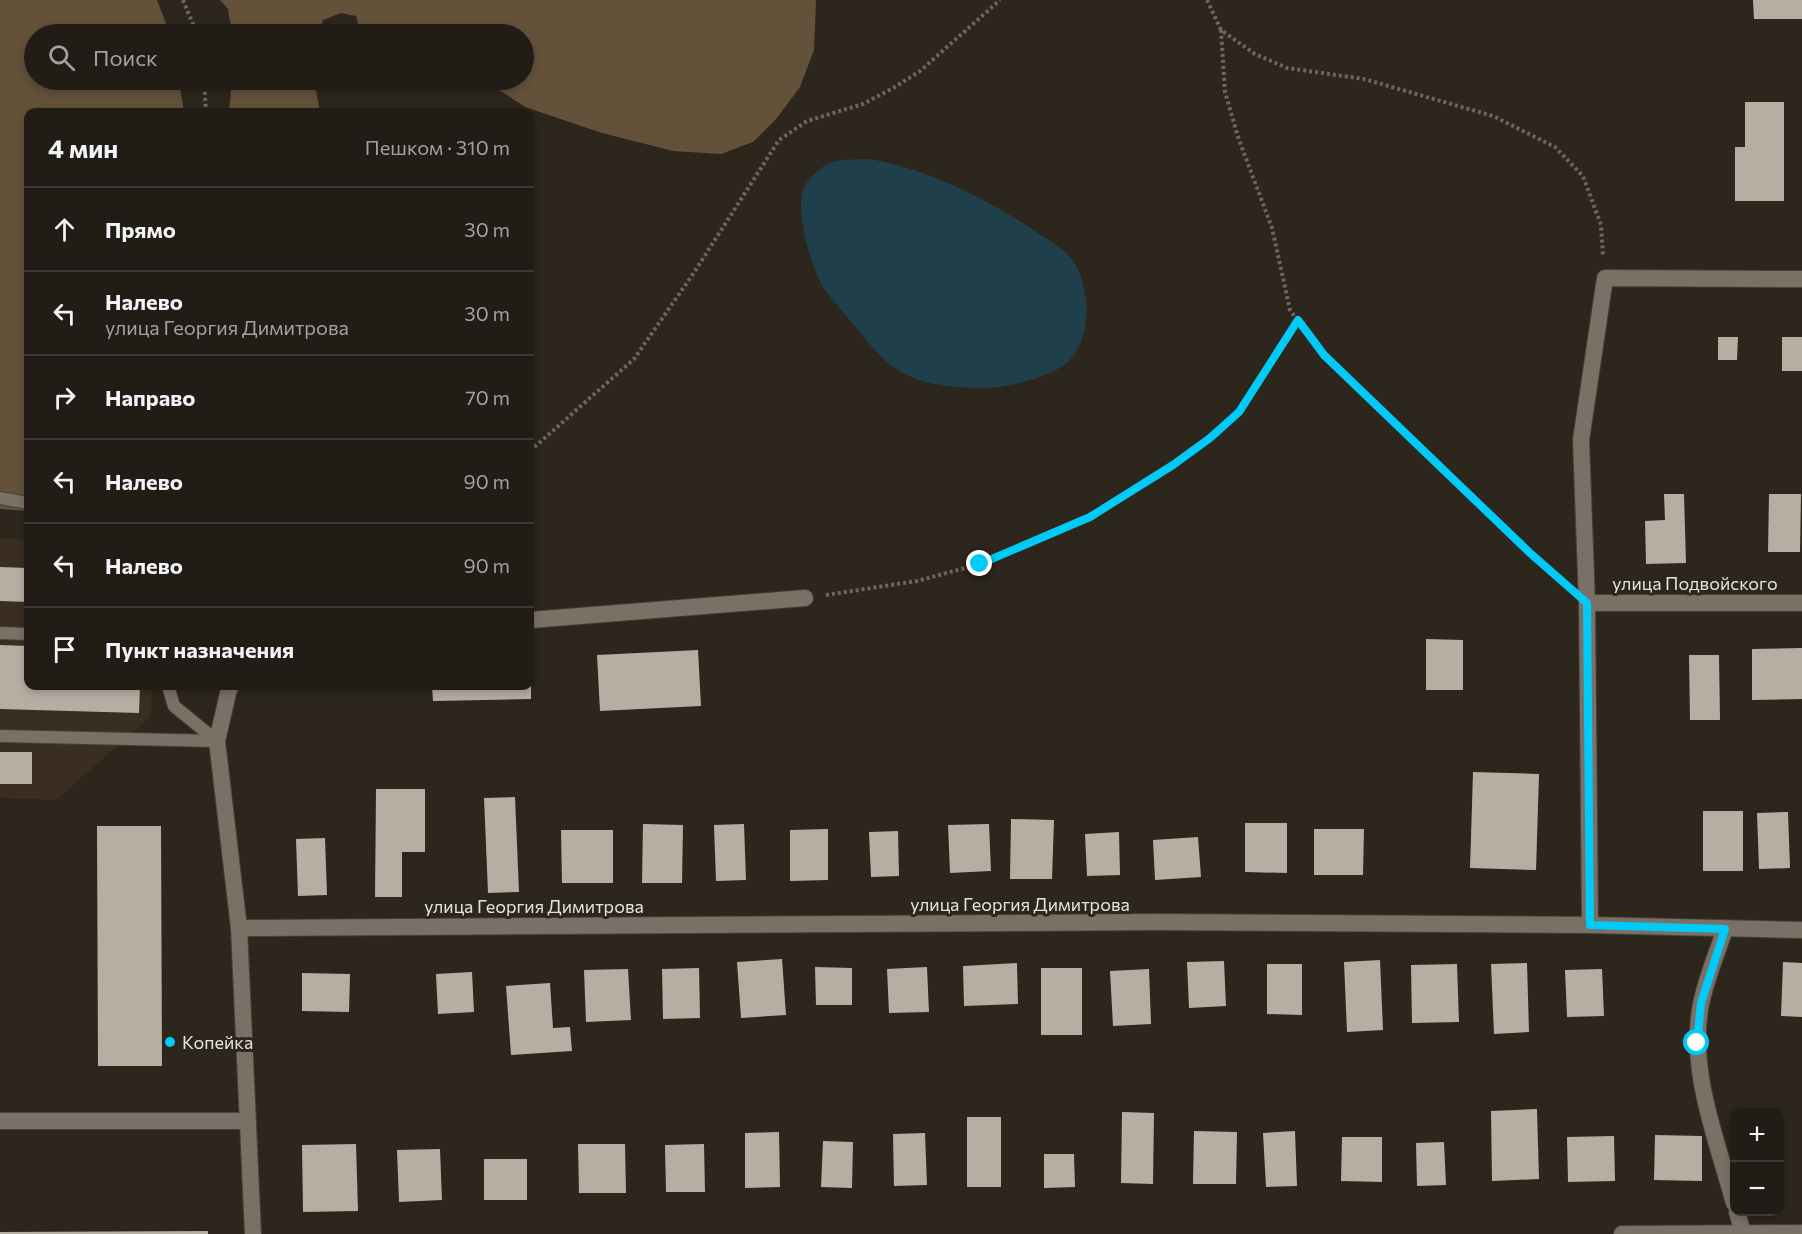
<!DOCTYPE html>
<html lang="ru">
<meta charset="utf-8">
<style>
:root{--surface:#221c16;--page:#2e2923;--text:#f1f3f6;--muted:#a2a1a1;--line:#3f3a35}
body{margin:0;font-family:Commissioner,sans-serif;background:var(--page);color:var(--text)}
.controls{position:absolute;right:18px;bottom:18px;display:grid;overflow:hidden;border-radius:12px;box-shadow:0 3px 9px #0003}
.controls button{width:54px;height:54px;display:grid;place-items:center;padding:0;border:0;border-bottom:2px solid var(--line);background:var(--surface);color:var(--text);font:30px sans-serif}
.stop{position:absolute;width:18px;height:18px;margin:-14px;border:4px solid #00cbf8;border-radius:50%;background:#fff}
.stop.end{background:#00cbf8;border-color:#fff;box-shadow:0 2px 6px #0008}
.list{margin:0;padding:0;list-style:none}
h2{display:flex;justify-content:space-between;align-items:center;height:78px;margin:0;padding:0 24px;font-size:26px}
h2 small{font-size:20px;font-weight:400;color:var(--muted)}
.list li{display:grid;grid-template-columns:39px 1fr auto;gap:18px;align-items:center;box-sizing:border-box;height:84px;padding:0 24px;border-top:2px solid var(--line)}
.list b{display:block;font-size:22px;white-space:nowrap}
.list p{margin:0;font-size:20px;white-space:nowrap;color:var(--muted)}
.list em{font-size:20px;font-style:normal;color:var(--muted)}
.icon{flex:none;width:33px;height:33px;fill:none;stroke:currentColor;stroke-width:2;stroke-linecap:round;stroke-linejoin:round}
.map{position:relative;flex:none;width:1802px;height:1234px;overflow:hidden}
.search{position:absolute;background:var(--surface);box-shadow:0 3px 9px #0003;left:24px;top:24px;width:510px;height:66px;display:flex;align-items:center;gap:15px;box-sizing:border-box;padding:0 21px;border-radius:33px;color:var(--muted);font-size:22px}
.panel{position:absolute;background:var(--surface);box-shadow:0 3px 9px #0003;left:24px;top:108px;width:510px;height:582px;border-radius:12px}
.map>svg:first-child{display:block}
.built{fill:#392e20}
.forest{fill:#63513a}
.water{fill:#1f404a}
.building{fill:#b7aea3}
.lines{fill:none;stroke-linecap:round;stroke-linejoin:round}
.service-casing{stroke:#47413a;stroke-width:14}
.minor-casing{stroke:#47413a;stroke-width:18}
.path{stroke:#6c665e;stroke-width:4;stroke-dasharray:3 3;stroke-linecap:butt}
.service{stroke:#797166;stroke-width:12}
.minor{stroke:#797166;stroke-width:16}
.route{stroke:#00cbf8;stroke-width:8}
.poi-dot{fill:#00cbf8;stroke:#2d261d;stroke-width:2}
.labels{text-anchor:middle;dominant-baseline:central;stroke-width:6;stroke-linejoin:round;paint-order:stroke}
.street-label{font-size:18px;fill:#e5e1db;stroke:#2d261d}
.poi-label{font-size:18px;fill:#e5e1db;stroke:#2d261d;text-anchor:start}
</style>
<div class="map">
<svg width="1802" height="1234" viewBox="0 0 1802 1234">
<rect width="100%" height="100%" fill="#2d261d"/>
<!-- built -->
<path class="built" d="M0,538l28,2v146h124l-1,30 -95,84 -56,-2z"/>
<!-- forest -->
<g class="forest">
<path d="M0,0h157l13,34h-136v46h145l5,32h-156v399l-28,-2z"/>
<path d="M220,0h596l-2,50 -14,37 -23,31 -24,24 -32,12 -48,-3 -71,-18 -77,-26 -41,-27h40v-46h-163l-5,-18 -15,-3 -18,7 -5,14h-86l-4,-25z"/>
<path d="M232,80h82l6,32h-91z"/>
</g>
<!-- water -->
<path class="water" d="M868,159c58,8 125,43 173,76 8,5 16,10 23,16 15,13 19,29 22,48 2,19 -1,40 -12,56 -14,21 -64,32 -87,33 -30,0 -67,-2 -92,-20 -19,-13 -32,-33 -47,-50 -7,-9 -16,-18 -23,-28 -13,-19 -30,-77 -22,-100 4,-11 15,-21 25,-26 11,-6 28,-4 40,-5z"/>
<!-- building -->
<g class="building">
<path d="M1753,0h49v19h-48z"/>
<path d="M1745,102h39v99h-49v-54h10z"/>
<path d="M1718,337h20l-1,23h-19z"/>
<rect x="1782" y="337" width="20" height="34"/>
<path d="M1664,494h20l2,69 -40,1 -1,-43 20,-1z"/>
<path d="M1769,494h32l-1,58h-32z"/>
<path d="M0,567l28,1v34l-28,-1z"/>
<path d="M1426,639l37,1v50h-37z"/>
<path d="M0,645l28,1v40h112l-1,27 -139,-4z"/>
<path d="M1802,648v51l-50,1v-51z"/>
<path d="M698,650l3,56 -101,5 -3,-56z"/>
<path d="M1689,655h30l1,65h-30z"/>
<path d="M432,686h99v13l-98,2z"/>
<rect x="0" y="752" width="32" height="32"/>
<path d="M1473,772l66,2 -3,96 -66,-2z"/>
<path d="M376,789h49v63h-23v45h-27z"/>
<path d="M515,797l4,95 -31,1 -4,-95z"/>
<rect x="1703" y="811" width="40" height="60"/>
<path d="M1788,812l2,56 -31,1 -2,-56z"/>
<path d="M1011,819l43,1 -2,59h-42z"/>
<path d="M1245,823h42v50l-42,-1z"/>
<path d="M643,824l40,1 -1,58h-40z"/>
<path d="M744,824l2,56 -30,1 -2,-56z"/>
<path d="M989,824l2,47 -41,2 -2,-48z"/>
<path d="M97,826h64l1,240h-64z"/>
<path d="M828,829v51l-38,1v-51z"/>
<path d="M1314,829h50l-1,46h-49z"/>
<path d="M561,830h52v53h-51z"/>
<path d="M898,831l1,45 -28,1 -2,-45z"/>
<path d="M1119,832l1,43 -33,1 -2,-42z"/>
<path d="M1198,837l3,40 -46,3 -2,-40z"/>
<path d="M325,838l2,57 -29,1 -2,-57z"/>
<path d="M782,959l4,56 -45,3 -4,-56z"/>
<path d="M1380,960l3,70 -36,2 -3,-70z"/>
<path d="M1224,961l2,45 -37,2 -2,-46z"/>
<path d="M1783,962l19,1v54l-21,-1z"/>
<path d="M1017,963l1,41 -54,2 -1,-40z"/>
<path d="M1527,963l2,69 -35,2 -3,-70z"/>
<path d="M1267,964h35v51l-35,-1z"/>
<path d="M1457,964l2,58 -47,1 -1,-58z"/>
<path d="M815,967l37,1v37h-36z"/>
<path d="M927,967l2,45 -40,1 -2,-44z"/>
<path d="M699,968l1,50 -37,1 -1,-50z"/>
<rect x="1041" y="968" width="41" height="67"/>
<path d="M628,969l3,51 -45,2 -2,-52z"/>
<path d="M1149,969l2,55 -38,2 -3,-55z"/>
<path d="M1602,969l2,47 -37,1 -2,-47z"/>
<path d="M472,972l2,40 -36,2 -2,-40z"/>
<path d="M302,973l48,1 -1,38 -47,-1z"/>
<path d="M550,983l3,45 17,-1 2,24 -61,4 -5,-69z"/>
<path d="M1537,1109l2,70 -47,2 -1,-70z"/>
<path d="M1122,1112l32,1 -1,71 -32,-1z"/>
<rect x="967" y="1117" width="34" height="70"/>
<path d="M1194,1131l43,1 -1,52h-43z"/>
<path d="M1295,1131l2,55 -31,1 -3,-54z"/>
<path d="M779,1132l1,55 -35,1v-55z"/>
<path d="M925,1133l2,52 -33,1 -1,-52z"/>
<path d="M1655,1135l47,1v45l-48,-1z"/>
<path d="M1614,1136l1,45 -47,1 -1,-45z"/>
<path d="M1342,1137h40v45l-41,-1z"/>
<path d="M823,1141l30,1 -1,46 -31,-1z"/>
<path d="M1444,1142l2,43 -29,1 -1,-43z"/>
<path d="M356,1144l2,67 -55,1 -1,-67z"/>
<path d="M578,1144h47l1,49h-47z"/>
<path d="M704,1144l1,48h-39l-1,-47z"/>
<path d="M440,1149l2,51 -43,2 -2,-52z"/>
<path d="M1044,1154h30l1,33 -31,1z"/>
<rect x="484" y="1159" width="43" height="41"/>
<path d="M208,1231v3h-208v-2z"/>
</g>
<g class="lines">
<!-- service casing -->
<g class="service-casing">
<g id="service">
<path d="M0,498l28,5"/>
<path d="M0,633l28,1"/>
<path d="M168,686l6,20 43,35"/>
<path d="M0,736l217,5"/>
</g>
</g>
<!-- minor casing -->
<g class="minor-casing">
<g id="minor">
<path d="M1587,603h215"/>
<path d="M530,620l275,-22"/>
<path d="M231,686l-2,3 -12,52 22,187 14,306"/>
<path d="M1590,925l-3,-322 -6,-163 24,-162 197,1"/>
<path d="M239,928l915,-6 436,3 212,5"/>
<path d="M1725,929c-8,24 -19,50 -24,75 -13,66 16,136 33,199"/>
<path d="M0,1121h247"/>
<path d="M1737,1212l6,21"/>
<path d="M1622,1234l180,-1"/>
</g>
</g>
<!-- path -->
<g class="path">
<path d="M183,0l14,34"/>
<path d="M1207,0l14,30 34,24 32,14 77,11 129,37 62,31 28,29 18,49 2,31"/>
<path d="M1221,30l4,62 13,45 34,91 18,82 34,45 206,198 32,28"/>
<path d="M204,80l2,32"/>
<path d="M530,451l104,-92 59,-85 86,-134 28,-19 56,-17 32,-17 25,-16 80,-71"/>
<path d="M826,595l91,-14 63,-17 110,-47 83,-51 37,-28 29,-26 59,-93"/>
</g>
<!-- service -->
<use href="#service" class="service"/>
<!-- minor -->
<use href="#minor" class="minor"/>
</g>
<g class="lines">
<!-- route -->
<path class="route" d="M980,564l110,-47 83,-52 37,-27 29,-26 59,-92 26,35 206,198 57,50 3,322 135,4 -24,74 -4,40"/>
</g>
<!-- markers -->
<circle class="poi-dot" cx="170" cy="1042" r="6"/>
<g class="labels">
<!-- street labels -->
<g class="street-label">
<text x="1695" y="583">улица Подвойского</text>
<text x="1020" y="904">улица Георгия Димитрова</text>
<text x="534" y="906">улица Георгия Димитрова</text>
</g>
<!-- poi labels -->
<g class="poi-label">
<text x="182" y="1042">Копейка</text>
</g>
</g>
</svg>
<div class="controls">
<button>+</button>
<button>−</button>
</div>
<div class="stop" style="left:1697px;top:1043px"></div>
<div class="stop end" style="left:980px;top:564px"></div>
<div class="search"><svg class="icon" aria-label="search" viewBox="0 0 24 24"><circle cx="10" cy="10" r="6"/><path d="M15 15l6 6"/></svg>Поиск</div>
<section class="panel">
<h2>4 мин<small>Пешком · 310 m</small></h2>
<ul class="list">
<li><svg class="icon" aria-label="ahead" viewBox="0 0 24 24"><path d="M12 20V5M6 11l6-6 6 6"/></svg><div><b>Прямо</b></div><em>30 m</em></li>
<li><svg class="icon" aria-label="left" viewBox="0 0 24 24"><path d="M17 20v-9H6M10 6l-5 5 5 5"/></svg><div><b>Налево</b><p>улица Георгия Димитрова</p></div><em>30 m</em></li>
<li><svg class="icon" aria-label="right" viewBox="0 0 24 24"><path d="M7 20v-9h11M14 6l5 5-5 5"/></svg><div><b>Направо</b></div><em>70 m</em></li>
<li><svg class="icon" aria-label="left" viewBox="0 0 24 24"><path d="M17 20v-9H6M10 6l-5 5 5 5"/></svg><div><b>Налево</b></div><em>90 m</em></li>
<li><svg class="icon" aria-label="left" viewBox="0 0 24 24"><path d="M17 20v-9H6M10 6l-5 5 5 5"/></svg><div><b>Налево</b></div><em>90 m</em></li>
<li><svg class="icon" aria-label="arrive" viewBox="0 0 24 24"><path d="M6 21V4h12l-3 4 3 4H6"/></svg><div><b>Пункт назначения</b></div></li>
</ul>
</section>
</div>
